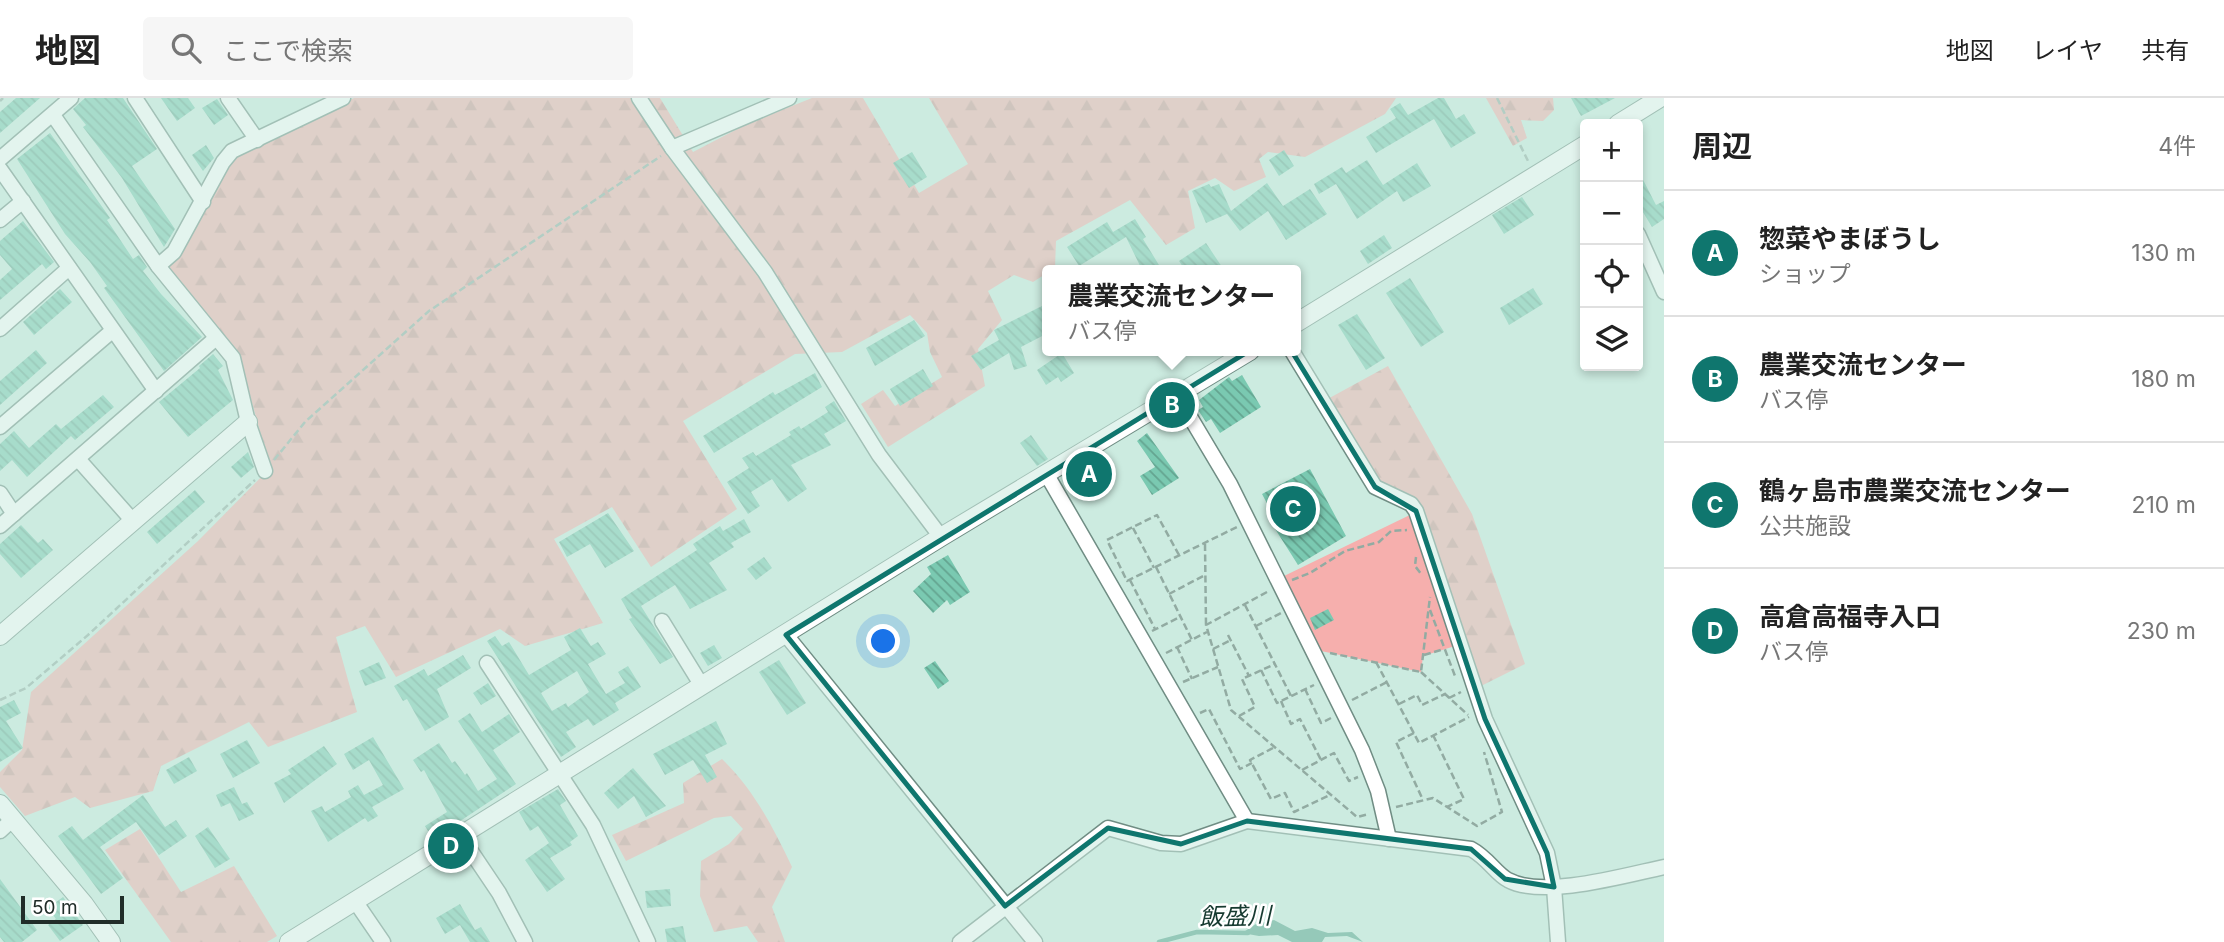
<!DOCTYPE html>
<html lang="ja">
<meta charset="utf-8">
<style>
:root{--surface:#fff;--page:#f6f6f6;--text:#222;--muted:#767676;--line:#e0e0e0;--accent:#0f766e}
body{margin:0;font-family:Inter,"Noto Sans JP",sans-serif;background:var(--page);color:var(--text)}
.controls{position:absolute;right:21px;top:21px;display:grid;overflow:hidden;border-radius:7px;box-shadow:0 4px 10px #0003}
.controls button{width:63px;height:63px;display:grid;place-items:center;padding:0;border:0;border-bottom:2px solid var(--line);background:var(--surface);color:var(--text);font:35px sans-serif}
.scale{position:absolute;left:21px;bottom:18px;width:103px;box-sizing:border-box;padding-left:7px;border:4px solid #212d29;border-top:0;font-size:19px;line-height:24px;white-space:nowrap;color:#212d29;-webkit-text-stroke:5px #fff;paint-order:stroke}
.you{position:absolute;left:884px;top:544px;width:24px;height:24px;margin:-18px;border:5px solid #fff;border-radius:50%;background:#1a73e8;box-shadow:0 0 0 10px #1a73e833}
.badge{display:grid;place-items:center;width:46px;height:46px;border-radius:50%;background:var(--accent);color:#fff;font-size:23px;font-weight:700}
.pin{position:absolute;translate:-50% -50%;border:4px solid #fff;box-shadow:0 2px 7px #0006}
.popup{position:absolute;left:1042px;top:167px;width:259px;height:91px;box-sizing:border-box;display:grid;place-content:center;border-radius:7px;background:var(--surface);filter:drop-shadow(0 2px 5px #0005);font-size:23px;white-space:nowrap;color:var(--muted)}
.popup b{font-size:26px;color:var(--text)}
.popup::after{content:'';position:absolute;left:50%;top:100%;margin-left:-14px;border:14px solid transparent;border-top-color:var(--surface)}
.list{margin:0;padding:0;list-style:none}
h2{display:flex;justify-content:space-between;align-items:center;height:91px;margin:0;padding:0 28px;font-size:30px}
h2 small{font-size:23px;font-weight:400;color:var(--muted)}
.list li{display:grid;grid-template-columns:46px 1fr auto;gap:21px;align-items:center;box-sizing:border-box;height:126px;padding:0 28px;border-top:2px solid var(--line)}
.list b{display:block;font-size:26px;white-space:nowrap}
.list p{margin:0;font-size:23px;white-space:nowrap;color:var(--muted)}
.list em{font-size:23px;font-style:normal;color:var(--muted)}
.icon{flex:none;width:38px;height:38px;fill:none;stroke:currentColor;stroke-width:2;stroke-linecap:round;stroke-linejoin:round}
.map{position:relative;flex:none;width:1664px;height:844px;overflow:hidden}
header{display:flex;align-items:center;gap:42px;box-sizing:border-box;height:98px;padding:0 35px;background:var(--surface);border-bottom:2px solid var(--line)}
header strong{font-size:33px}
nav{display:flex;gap:38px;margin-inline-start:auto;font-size:24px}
.search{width:490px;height:63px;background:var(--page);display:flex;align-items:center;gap:18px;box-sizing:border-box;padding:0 24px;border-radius:7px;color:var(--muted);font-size:26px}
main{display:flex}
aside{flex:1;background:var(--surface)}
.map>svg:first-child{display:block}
.forest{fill:url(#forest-firs)}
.park{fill:#f6afad}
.water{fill:#52a08a}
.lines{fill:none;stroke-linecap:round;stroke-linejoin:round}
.stream{stroke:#52a08a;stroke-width:4.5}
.building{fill:url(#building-back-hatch);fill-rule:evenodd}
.minor-casing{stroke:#708d84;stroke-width:17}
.tertiary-casing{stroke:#708d84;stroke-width:20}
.path{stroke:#92aba2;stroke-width:2.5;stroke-dasharray:7 3.5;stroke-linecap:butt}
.minor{stroke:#fff;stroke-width:14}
.tertiary{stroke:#fff;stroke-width:18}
.marked{fill:none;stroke:#0f766e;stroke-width:5;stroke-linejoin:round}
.labels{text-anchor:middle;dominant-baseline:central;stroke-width:5;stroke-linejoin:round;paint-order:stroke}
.water-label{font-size:24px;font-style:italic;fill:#163a30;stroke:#fff}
</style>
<header>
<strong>地図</strong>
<div class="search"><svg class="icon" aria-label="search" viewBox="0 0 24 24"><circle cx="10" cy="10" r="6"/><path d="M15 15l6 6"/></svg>ここで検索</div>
<nav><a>地図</a><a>レイヤ</a><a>共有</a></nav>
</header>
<main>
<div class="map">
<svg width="1664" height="844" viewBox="0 0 1664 844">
<defs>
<pattern id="forest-firs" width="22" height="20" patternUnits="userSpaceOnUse" patternTransform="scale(1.75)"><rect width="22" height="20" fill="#f6afad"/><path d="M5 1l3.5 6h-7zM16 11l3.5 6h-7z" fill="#d39795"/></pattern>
<pattern id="building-back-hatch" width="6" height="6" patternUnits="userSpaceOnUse" patternTransform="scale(1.75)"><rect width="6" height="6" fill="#7ac9b1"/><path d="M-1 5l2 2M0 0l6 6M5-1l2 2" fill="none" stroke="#64a490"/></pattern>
</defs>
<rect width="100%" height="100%" fill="#ccebe0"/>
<!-- forest -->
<g class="forest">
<path d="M354,0h306l33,54 54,-28 65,-26h51l56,95 49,-29 -39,-66h467l-11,16 -80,43 -37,-5 -9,7 7,18 -32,14 -19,-13 -27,13 7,37 -29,17 -36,-45 -74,41 -1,27 -22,14 -19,-7 -26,16 14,29 -24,29 7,37 -97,61 -27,-43 22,-14 12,16 47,-29 -12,-25 -3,-19 -17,-18 -68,37 -47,2 -112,67 54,88 -86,58 -39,-60 -58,32 49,84 -78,23 -25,-17 -104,48 -31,-51 -29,11 21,75 -89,35 -19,-25 -88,44 -8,25 -63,17 -15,-11 -50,19 -25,-29v-15l22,-22 9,-58 167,-151 72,-73 -32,-116 -70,-84 60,-103 12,-11z"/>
<path d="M1486,0h67l1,12 -11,11 -22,-1 6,18 -14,8z"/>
<path d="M1388,268l84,148 53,150 -50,25 -59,-178 -41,-24 -51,-86z"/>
<path d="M722,661c32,31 51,68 70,108l-20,40 13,35h-27l-11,-16 -33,6 -14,-36 1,-35 28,-17 14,-15 -12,-13 -17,2 -88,43 -14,-26 72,-32 -1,-20z"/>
<path d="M140,731l41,63 53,-26 43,70 -10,6h-96l-66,-92z"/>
</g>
<!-- park -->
<path class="park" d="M1414,415l41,133 -32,10 -2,16 -100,-21 -37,-75z"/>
<!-- water -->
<path class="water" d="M1274,822l21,11 17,-3 16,5 24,-1 11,10 -16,-6 -22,1 -3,5h-30l-14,-7 -19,1 -17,-3 14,-9z"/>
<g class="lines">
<!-- stream -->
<path class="stream" d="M1159,844l38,-10 51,1"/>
</g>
<!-- building -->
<g class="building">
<path d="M16,0h24l-40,35v-21z"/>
<path d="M85,0h38l34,51 -25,17 43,63 -11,18 -42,-69 -39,-51 3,-2 -13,-16z"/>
<path d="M161,0h27l7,10 -18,13z"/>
<path d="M1438,0h6l12,21 8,-5 12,19 -25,15 -17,-29 -58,34 -10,-16 30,-19 -6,-9 10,-6 8,12z"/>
<path d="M1571,0h44l-34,18z"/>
<path d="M217,1l11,16 -14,10 -12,-17z"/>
<path d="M50,35l60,85 -3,2 26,39 6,-4 8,12 -4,4 18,23 41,43 -38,34 -60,-83 3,-2 -17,-24 -25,-28 -48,-75z"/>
<path d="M206,47l8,13 -11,13 -11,-16z"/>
<path d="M1284,52l10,16 -15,10 -10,-16z"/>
<path d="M912,54l15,25 -18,11 -16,-25z"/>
<path d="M1367,62l16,25 34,-22 14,23 -28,16 -6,-11 -40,28 -21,-35 -17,10 -5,-10 28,-17 4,6z"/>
<path d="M1638,72l18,35 8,-4v18l-12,8 -14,-23z"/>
<path d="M1267,85l16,23 27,-17 17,25 -41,26 -18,-29 -28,20 -13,-17 -21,9 -14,-32 17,-7 2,3 8,-3 12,27z"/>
<path d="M1522,99l12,18 -30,19 -12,-19z"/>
<path d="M1135,121l11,18 -3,2 19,31h-20l-16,-33 -47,29 -12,-19 40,-25 6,10z"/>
<path d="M23,123l31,41 -8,7 -4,-5 -42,36v-20l12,-11 -12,-14v-14z"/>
<path d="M1384,137l8,13 -24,16 -8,-13z"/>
<path d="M1206,145l18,27h-39l-6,-9z"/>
<path d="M1410,180l34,54 -23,15 -35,-54z"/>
<path d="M1533,190l10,16 -34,21 -9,-17z"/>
<path d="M60,191l12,13 -38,33 -11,-13z"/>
<path d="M1048,205v30l-27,14 6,19 -13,4 -5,-17 -28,17 -10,-14 28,-16 -5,-10z"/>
<path d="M1357,216l28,44 -19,12 -28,-45z"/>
<path d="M914,222l11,16 -50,30 -9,-18z"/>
<path d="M36,252l11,13 -47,42v-24z"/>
<path d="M1062,255l12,20 -13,9 -3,-5 -12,8 -9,-15z"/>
<path d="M213,256l10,12 -5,4 15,30 -45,37 -29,-35 41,-34 -1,-2z"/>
<path d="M923,271l10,17 -33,20 -10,-17z"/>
<path d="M815,275l7,14 -108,66 -11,-17 70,-44 2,3z"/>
<path d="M1242,277l19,32 -41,26 -9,-14 -5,3 -8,-12 5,-3 -4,-7 30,-23 3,4z"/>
<path d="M103,297l11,12 -39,33 -4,-4 -44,41 -15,-17 -12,11v-27l14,-13 15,17 27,-24 5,5z"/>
<path d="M834,303l12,20 -22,13 7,11 -40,20 16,24 -19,13 -16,-23 -21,13 9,14 -12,8 -21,-32 22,-14 -7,-10 11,-6 3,4 35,-21 -2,-3 10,-6 2,3 27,-17 -3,-5z"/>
<path d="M1147,335l32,45 -27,17 -12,-19 15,-9 -18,-26z"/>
<path d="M1031,337l17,24 -11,7 -17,-23z"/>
<path d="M248,354l6,15 -13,11 -10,-11z"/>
<path d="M1090,365l16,29 -9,5 -16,-29z"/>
<path d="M1310,371l36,67 -48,29 -26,-41 5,-2 -15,-28z"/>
<path d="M195,392l10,12 -48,42 -10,-12z"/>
<path d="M608,415l26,38 -29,17 -15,-24 -23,13 -8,-15z"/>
<path d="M744,421l7,13 -20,11 3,4 -25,16 18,27 -37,19 -15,-24 -34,21 32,51 -13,7 -31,-45 3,-1 -11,-19 76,-49 -4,-6 27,-18 3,5z"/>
<path d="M21,427l17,18 5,-4 10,11 -32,28 -21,-24v-10z"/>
<path d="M948,457l22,37 -20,13 -3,-5 -14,13 -20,-22 18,-17 -4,-7z"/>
<path d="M764,459l8,11 -16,12 -9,-11z"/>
<path d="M1328,511l6,11 -19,10 -5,-12z"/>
<path d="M580,530l11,18 7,-4 8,12 -18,10 18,30 19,-11 -7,-11 10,-6 13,21 -26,16 4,7 -26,16 -5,-7 -22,13 10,15 -15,10 -74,-116 8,-5 7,10 7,-4 20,33 42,-25 -7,-13zM577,573l12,21 -21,15 -2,-4 -14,8 -11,-18z"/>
<path d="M714,547l8,13 -14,8 -8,-13z"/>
<path d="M463,557l8,13 -34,21 12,28 -24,14 -18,-32 -4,2 -9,-15 30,-17 4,7z"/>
<path d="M779,562l27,43 -19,12 -28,-43z"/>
<path d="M935,563l14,20 -11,8 -14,-21z"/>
<path d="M379,564l7,16 -21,8 -6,-15z"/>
<path d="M488,585l8,13 -15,9 -8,-12z"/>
<path d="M14,602l7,13 -15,8 17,27 -23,14v-55z"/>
<path d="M470,615l12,19 27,-18 11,18 -27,18 23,34 -83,55 -8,-13 22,-14 -23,-42 -3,2 -8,-12 26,-17 13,20 3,-2 10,14 2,-2 11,18 19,-12 -39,-58z"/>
<path d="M716,623l11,23 -22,11 12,22 -10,6 -14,-23 -28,15 -12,-21z"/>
<path d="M373,639l31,52 -32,18 6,9 -10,6 -3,-4 -37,24 -17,-31 11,-5 3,6 26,-15 -3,-6 10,-6 6,10 19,-10 -14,-25 -16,10 -9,-16z"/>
<path d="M247,642l13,23 -27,15 -13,-24z"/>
<path d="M324,648l13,18 -53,39 -10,-20 17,-9 -3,-4z"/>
<path d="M189,659l8,14 -23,13 -8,-14z"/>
<path d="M633,670l33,38 -20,11 -12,-21 -16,13 -14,-16z"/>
<path d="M234,689l8,17 5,-2 7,12 -15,7 -9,-18 -9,4 -5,-12z"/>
<path d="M558,691l8,12 -6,4 18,31 -8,6 2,3 -22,13 15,21 -18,13 -22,-32 24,-17 -11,-17 -8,5 -11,-19z"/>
<path d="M143,697l22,32 11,-7 11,16 -28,19 -23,-33 -36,25 23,31 -22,16 -43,-58 14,-10 11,14z"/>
<path d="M208,729l22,32 -15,9 -20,-32z"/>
<path d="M0,781l37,51 -15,12h-18l-4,-5z"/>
<path d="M670,791l1,17 -24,2 -2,-17z"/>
<path d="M63,799l20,28 -23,16 -12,-16 8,-6 -8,-11z"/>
<path d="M460,806l15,26 6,-3 9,15h-20l-10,-17 -15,9 -9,-16z"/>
<path d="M683,828l3,16h-19l-2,-13z"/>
</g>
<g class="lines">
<!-- minor casing -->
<g class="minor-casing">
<g id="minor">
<path d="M135,0l68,104"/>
<path d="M228,0l29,42"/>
<path d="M639,0l33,50 93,124 114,183 62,82"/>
<path d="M53,17l105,151 75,92 15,64 17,49"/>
<path d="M672,50l117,-50"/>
<path d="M0,61l71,-61"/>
<path d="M0,71l156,222"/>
<path d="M0,122l23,-19"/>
<path d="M1638,136l26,58"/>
<path d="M158,168l16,-14 49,-90 9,-11 111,-53"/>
<path d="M0,231l69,-61"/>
<path d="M1292,253l83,136 36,17 5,7 69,208 62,134 7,34 4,55"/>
<path d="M1177,297l53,89 132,266 16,41 11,48"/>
<path d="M0,329l112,-96"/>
<path d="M78,361l55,62"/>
<path d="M1047,377l200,346"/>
<path d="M0,395l14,21"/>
<path d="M0,428l216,-188"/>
<path d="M662,523l40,65"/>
<path d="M786,537l249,307"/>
<path d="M487,565l106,162 55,117"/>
<path d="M0,733l13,-12"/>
<path d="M460,737l39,58 26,49"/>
<path d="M355,803l28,41"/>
<path d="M960,844l148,-114 53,15 20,1 66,-23 224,28c17,9 25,25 37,31 35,19 118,-5 156,-13"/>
</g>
</g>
<!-- tertiary casing -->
<g class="tertiary-casing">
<g id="tertiary">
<path d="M1618,26l42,-26"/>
<path d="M1296,225l289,-178"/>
<path d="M0,538l248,-214"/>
<path d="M0,706l84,100 27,38"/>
<path d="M289,844l652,-405 309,-186"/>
</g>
</g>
<!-- path -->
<g class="path">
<path d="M1497,0l31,63"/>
<path d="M0,3l3,-3"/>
<path d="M274,362l31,-38 124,-111 232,-155"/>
<path d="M1133,430l21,40"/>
<path d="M1205,446l1,81"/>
<path d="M1179,457l-22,-40 -50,25 20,41 110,-54"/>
<path d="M1416,459l-1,9 7,9"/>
<path d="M1156,469l36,73"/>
<path d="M1130,482l25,49"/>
<path d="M1292,482l18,-7 35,-22 34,-9 12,-11 16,-1"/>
<path d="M1267,494l-61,33 25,85 126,107 12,-3"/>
<path d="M1169,496l36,-19"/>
<path d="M1245,507l46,91"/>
<path d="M1430,512l25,66"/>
<path d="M1256,528l25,-13"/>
<path d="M1152,533l28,-14"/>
<path d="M1228,537l21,41"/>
<path d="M1177,549l15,32"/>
<path d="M1213,551l18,-9"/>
<path d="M1166,555l41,-21"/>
<path d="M1330,555l91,19 9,-75"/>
<path d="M1424,557l20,-6"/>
<path d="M1376,564l43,81 50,-26"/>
<path d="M1261,572l16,33 37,-18"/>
<path d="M1421,574l47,43"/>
<path d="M1183,584l35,-15"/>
<path d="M1305,591l16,34 10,-5"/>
<path d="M1449,600l12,-6"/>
<path d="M0,602l26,-12 62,-53 167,-155"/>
<path d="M1352,602l35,-18"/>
<path d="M1281,603l10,23 9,-5 21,41"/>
<path d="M1399,606l18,-9 5,10 23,-11"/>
<path d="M1200,615l9,-4 31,60 12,-6"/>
<path d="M1239,618l16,-9 -13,-28 33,-15"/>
<path d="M1414,635l-18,9 27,58"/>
<path d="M1433,637l31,64 -17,8"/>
<path d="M1273,650l-23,12 21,39 14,-6 9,19 36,-17"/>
<path d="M1302,672l32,-17 15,28 9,-4"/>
<path d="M1396,709l37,-9 44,28 25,-14 -18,-60"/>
</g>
<!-- minor -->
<use href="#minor" class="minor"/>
<!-- tertiary -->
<use href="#tertiary" class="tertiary"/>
</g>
<!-- marked area -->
<path d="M0 0H1664V844H0ZM1280,234l95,155 41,24 69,208 62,134 7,34 -49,-8 -34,-30 -224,-28 -66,23 -73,-16 -103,78 -219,-271z" fill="#ccebe0" fill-opacity=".55" fill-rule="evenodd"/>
<path class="marked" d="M1280,234l95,155 41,24 69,208 62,134 7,34 -49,-8 -34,-30 -224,-28 -66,23 -73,-16 -103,78 -219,-271z"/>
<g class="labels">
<!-- water labels -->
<g class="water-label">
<text transform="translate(1235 818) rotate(-1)">飯盛川</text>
</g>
</g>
</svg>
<div class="controls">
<button>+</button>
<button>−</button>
<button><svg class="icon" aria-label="locate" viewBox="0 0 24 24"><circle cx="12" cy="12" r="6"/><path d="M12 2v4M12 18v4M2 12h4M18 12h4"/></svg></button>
<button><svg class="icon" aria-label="layers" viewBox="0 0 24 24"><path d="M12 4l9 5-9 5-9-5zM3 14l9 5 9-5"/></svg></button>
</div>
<div class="scale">50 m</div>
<div class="you"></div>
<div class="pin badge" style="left:1089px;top:376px">A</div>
<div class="pin badge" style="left:1172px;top:307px">B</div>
<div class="popup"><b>農業交流センター</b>バス停</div>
<div class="pin badge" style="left:1293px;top:411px">C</div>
<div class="pin badge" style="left:451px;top:748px">D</div>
</div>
<aside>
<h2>周辺<small>4件</small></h2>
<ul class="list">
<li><span class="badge">A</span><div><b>惣菜やまぼうし</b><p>ショップ</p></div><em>130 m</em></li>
<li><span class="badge">B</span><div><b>農業交流センター</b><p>バス停</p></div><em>180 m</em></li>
<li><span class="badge">C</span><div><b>鶴ヶ島市農業交流センター</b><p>公共施設</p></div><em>210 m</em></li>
<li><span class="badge">D</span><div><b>高倉高福寺入口</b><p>バス停</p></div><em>230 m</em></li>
</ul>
</aside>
</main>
